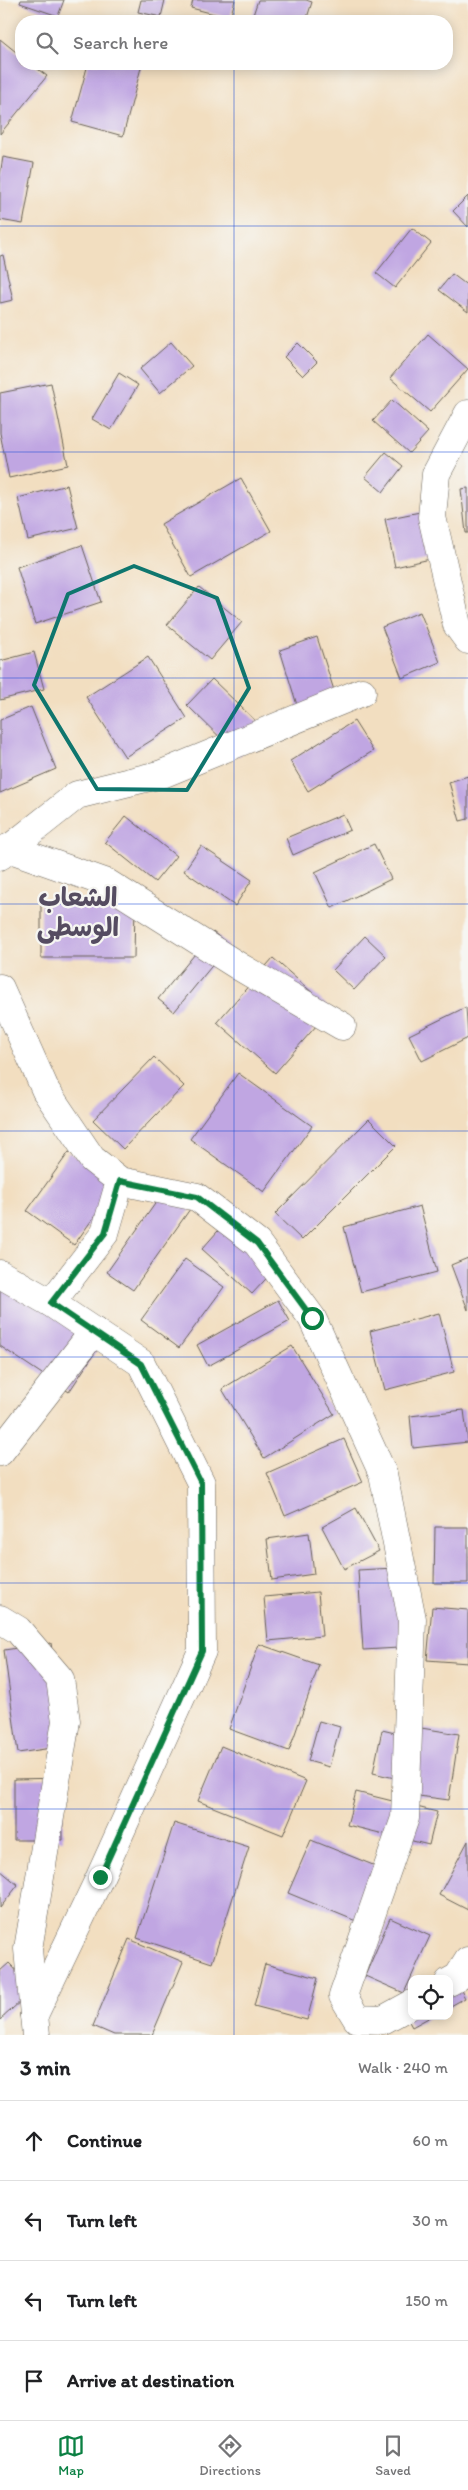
<!DOCTYPE html>
<meta charset="utf-8">
<style>
:root{--surface:#fff;--page:#f6f6f6;--text:#202124;--muted:#757577;--line:#e0e0e0;--accent:#0b8043}
body{margin:0;font-family:Itim,"Playpen Sans Arabic",sans-serif;background:var(--page);color:var(--text)}
.controls{position:absolute;right:15px;bottom:15px;display:grid;overflow:hidden;border-radius:10px;box-shadow:0 2px 12px #0003}
.controls button{width:45px;height:45px;display:grid;place-items:center;padding:0;border:0;border-bottom:1px solid var(--line);background:var(--surface);color:var(--text);font:25px sans-serif}
.stop{position:absolute;width:15px;height:15px;margin:-11px;border:4px solid #0b8043;border-radius:50%;background:#fff}
.stop.end{background:#0b8043;border-color:#fff;box-shadow:0 1px 5px #0008}
.list{margin:0;padding:0;list-style:none}
h2{display:flex;justify-content:space-between;align-items:center;height:65px;margin:0;padding:0 20px;font-size:21px}
h2 small{font-size:16px;font-weight:400;color:var(--muted)}
.list li{display:grid;grid-template-columns:32px 1fr auto;gap:15px;align-items:center;box-sizing:border-box;height:80px;padding:0 20px;border-top:1px solid var(--line)}
.list b{display:block;font-size:19px;white-space:nowrap}
.list em{font-size:16px;font-style:normal;color:var(--muted)}
.icon{flex:none;width:28px;height:28px;fill:none;stroke:currentColor;stroke-width:2;stroke-linecap:round;stroke-linejoin:round}
.map{position:relative;flex:none;width:468px;height:2035px;overflow:hidden}
.search{position:absolute;background:var(--surface);box-shadow:0 2px 12px #0003;left:15px;right:15px;top:15px;height:55px;display:flex;align-items:center;gap:12px;box-sizing:border-box;padding:0 18px;border-radius:20px;color:var(--muted);font-size:19px}
.sheet{height:385px;background:var(--surface)}
nav{display:flex;justify-content:space-around;align-items:center;box-sizing:border-box;height:70px;border-top:1px solid var(--line);background:var(--surface);font-size:14px;color:var(--muted)}
nav a{display:grid;justify-items:center;gap:2px}
nav .on{color:var(--accent)}
.map>svg:first-child{display:block}
.building{fill:#c0a6e2}
.lines{fill:none;stroke-linecap:round;stroke-linejoin:round}
.minor-casing{stroke:#676055;stroke-width:29}
.minor{stroke:#fff;stroke-width:28}
.route{stroke:#0b8043;stroke-width:6}
.marked{fill:none;stroke:#0f766e;stroke-width:4;stroke-linejoin:round}
.grid{fill:none;stroke:#1d4ed8;stroke-width:1;stroke-opacity:0.55}
.labels{text-anchor:middle;dominant-baseline:central;stroke-width:4.5;stroke-linejoin:round;paint-order:stroke}
.district-label{font-size:26px;font-weight:bold;fill:#554c61;stroke:#f6f6f2}
</style>
<div class="map">
<svg width="468" height="2035" viewBox="0 0 468 2035">
<rect width="100%" height="100%" fill="#f6f6f2"/>
<filter id="ink" filterUnits="userSpaceOnUse"><feTurbulence type="fractalNoise" baseFrequency=".02" numOctaves="2"/><feDisplacementMap in="SourceGraphic" scale="10" xChannelSelector="R" yChannelSelector="G"/><feConvolveMatrix kernelMatrix="1 2 1 2 8 2 1 2 1" color-interpolation-filters="sRGB"/></filter>
<filter id="wash" filterUnits="userSpaceOnUse"><feTurbulence type="fractalNoise" baseFrequency=".0096" numOctaves="4" result="noise"/><feDisplacementMap in="SourceGraphic" scale="20" xChannelSelector="R" yChannelSelector="G"/><feGaussianBlur stdDeviation="1.12" result="paint"/><feColorMatrix in="noise" values="0 0 0 0 0 0 0 0 0 0 0 0 0 0 0 0 0 1.4 0 .05"/><feComposite in="paint" operator="in"/></filter>
<g filter="url(#wash)">
<rect width="100%" height="100%" fill="#f2dec0"/>
<g id="blocks">
<!-- building -->
<g class="building">
<path d="M21,0h43l-6,16 -38,-13z"/>
<path d="M141,0h24l-4,17 -23,-5z"/>
<path d="M193,0h42l-5,18 -39,-10z"/>
<path d="M258,0h48l6,2 -6,19h-55z"/>
<path d="M0,39l21,17v8h10l16,12 -47,58z"/>
<path d="M88,64h54l-19,72 -51,-14z"/>
<path d="M3,157l31,6 -11,61 -23,-4v-45z"/>
<path d="M468,196v31l-15,-16z"/>
<path d="M412,228l19,15 -36,45 -19,-15z"/>
<path d="M3,255l10,45 -13,3v-47z"/>
<path d="M452,274l16,12v26l-29,-22z"/>
<path d="M428,334l40,35 -38,43 -40,-34z"/>
<path d="M171,342l21,24 -32,27 -20,-24z"/>
<path d="M298,343l19,19 -14,14 -19,-19z"/>
<path d="M119,373l19,12 -27,45 -19,-11z"/>
<path d="M51,383l17,82 -59,13 -9,-45v-40z"/>
<path d="M392,400l36,32 -19,21 -36,-32z"/>
<path d="M386,452l17,14 -20,26 -18,-15z"/>
<path d="M241,478l30,53 -80,46 -30,-53z"/>
<path d="M67,485l11,43 -50,12 -10,-42z"/>
<path d="M468,488v45h-2l-5,-44z"/>
<path d="M430,510l9,47 -44,10 -10,-48z"/>
<path d="M82,545l19,57 -66,22 -18,-57z"/>
<path d="M199,587l43,35 -32,38 -43,-35z"/>
<path d="M420,612l20,50 -38,16 -20,-51z"/>
<path d="M317,637l22,69 -38,12 -21,-68z"/>
<path d="M34,652l10,37 -44,11v-39z"/>
<path d="M148,657l39,61 -62,39 -39,-60z"/>
<path d="M212,679l53,51 -26,26 -52,-51z"/>
<path d="M31,707l25,62 -56,24v-73z"/>
<path d="M354,721l19,30 -65,40 -18,-30z"/>
<path d="M468,776v43l-8,2 -11,-39z"/>
<path d="M343,814l7,16 -57,25 -7,-17z"/>
<path d="M126,816l50,40 -21,26 -50,-40z"/>
<path d="M374,844l17,35 -59,29 -17,-36z"/>
<path d="M201,846l51,34 -17,26 -51,-35z"/>
<path d="M41,902h94l-1,56h-93z"/>
<path d="M213,932l16,13 -55,67 -16,-13z"/>
<path d="M365,936l21,20 -32,34 -21,-20z"/>
<path d="M273,958l58,51 -56,64 -58,-51z"/>
<path d="M466,1007l2,31 -46,23 -13,-26z"/>
<path d="M154,1057l30,29 -61,63 -30,-29z"/>
<path d="M238,1073l74,53 -48,66 -74,-53z"/>
<path d="M369,1119l27,27 -94,94 -27,-26z"/>
<path d="M69,1152l47,34 -42,59 -47,-34z"/>
<path d="M169,1184l26,18 -62,88 -26,-18z"/>
<path d="M420,1206l17,66 -76,20 -17,-65z"/>
<path d="M225,1223l50,46 -23,25 -50,-45z"/>
<path d="M468,1258v52l-17,-45z"/>
<path d="M185,1259l39,28 -45,61 -38,-28z"/>
<path d="M0,1277l108,56 -39,59 -69,-46z"/>
<path d="M278,1300l12,21 -82,45 -11,-21z"/>
<path d="M439,1313l15,59 -69,18 -15,-59z"/>
<path d="M292,1346l42,68 -70,44 -42,-69z"/>
<path d="M464,1410l4,32 -55,6 -3,-32z"/>
<path d="M344,1439l19,43 -78,34 -18,-43z"/>
<path d="M356,1508l23,43 -35,18 -22,-42z"/>
<path d="M435,1527h33v56h-34z"/>
<path d="M309,1533l5,41 -42,6 -5,-41z"/>
<path d="M412,1567l5,80 -54,3 -5,-80z"/>
<path d="M318,1592l4,44 -54,5 -4,-44z"/>
<path d="M432,1607l36,3v53l-41,-3z"/>
<path d="M51,1643l14,103 -47,7 -14,-103z"/>
<path d="M259,1644l60,21 -30,86 -60,-22z"/>
<path d="M319,1721l21,6 -11,40 -21,-6z"/>
<path d="M421,1728l38,6 -10,66 -38,-5z"/>
<path d="M382,1730l26,6 -9,43 -26,-6z"/>
<path d="M221,1746l85,35 -23,54 -85,-34z"/>
<path d="M62,1778l1,62h-49v-61z"/>
<path d="M356,1792l81,20 -8,33 -82,-20z"/>
<path d="M174,1823l75,24 -37,116 -75,-25z"/>
<path d="M311,1840l67,27 -22,54 -68,-28z"/>
<path d="M468,1841v69l-29,-15z"/>
<path d="M0,1870l18,15 -18,23z"/>
<path d="M390,1918l40,18 -26,57 -39,-17z"/>
<path d="M129,1939l54,23 -31,73h-38l-21,-9z"/>
<path d="M9,1963l25,26 -34,31v-49z"/>
<path d="M265,1964l53,14 -11,42 -53,-14z"/>
<path d="M456,1981l9,17 -16,9v-22z"/>
<path d="M403,2011l9,5h20l-20,11z"/>
</g>
</g>
</g>
<g filter="url(#ink)">
<use href="#blocks" fill-opacity="0" stroke="#676055" stroke-width="1"/>
<g class="lines">
<!-- minor casing -->
<g class="minor-casing">
<g id="minor">
<path d="M468,414l-32,60 -4,43 25,108 11,15"/>
<path d="M8,848l99,35 133,84 102,59"/>
<path d="M0,856l77,-61 85,-21 200,-82"/>
<path d="M0,988l46,103 46,68 28,22 77,16 60,46 55,75 71,156 29,145 -7,199 -62,178 14,23 26,1 29,-16"/>
<path d="M0,1274l51,29 90,60 60,120 1,168 -102,226 -66,138 2,20"/>
<path d="M51,1303l54,-70 15,-52"/>
<path d="M0,1452l94,-121"/>
<path d="M0,1619l18,11 42,49 6,42 -38,228 6,66"/>
<path d="M449,1982l9,-5 10,-16"/>
</g>
</g>
<!-- minor -->
<use href="#minor" class="minor"/>
</g>
</g>
<g class="lines" filter="url(#ink)">
<!-- route -->
<path class="route" d="M100,1877l102,-226 -1,-168 -60,-119 -90,-61 54,-70 15,-52 77,16 60,46 55,75"/>
</g>
<!-- marked area -->
<path class="marked" d="M134,566l83,32 32,90 -62,102 -90,-1 -63,-104 34,-91z"/>
<!-- grid -->
<path class="grid" d="M234,0v21M234,64v1971M0,226h468M0,452h468M0,678h468M0,904h468M0,1131h468M0,1357h468M0,1583h468M0,1809h468"/>
<g class="labels">
<!-- district labels -->
<g class="district-label">
<text x="78" y="897">الشعاب<tspan x="78" dy="30">الوسطى</tspan></text>
</g>
</g>
</svg>
<div class="controls">
<button><svg class="icon" aria-label="locate" viewBox="0 0 24 24"><circle cx="12" cy="12" r="6"/><path d="M12 2v4M12 18v4M2 12h4M18 12h4"/></svg></button>
</div>
<div class="stop" style="left:312px;top:1318px"></div>
<div class="stop end" style="left:100px;top:1877px"></div>
<div class="search"><svg class="icon" aria-label="search" viewBox="0 0 24 24"><circle cx="10" cy="10" r="6"/><path d="M15 15l6 6"/></svg>Search here</div>
</div>
<section class="sheet">
<h2>3 min<small>Walk · 240 m</small></h2>
<ul class="list">
<li><svg class="icon" aria-label="ahead" viewBox="0 0 24 24"><path d="M12 20V5M6 11l6-6 6 6"/></svg><div><b>Continue</b></div><em>60 m</em></li>
<li><svg class="icon" aria-label="left" viewBox="0 0 24 24"><path d="M17 20v-9H6M10 6l-5 5 5 5"/></svg><div><b>Turn left</b></div><em>30 m</em></li>
<li><svg class="icon" aria-label="left" viewBox="0 0 24 24"><path d="M17 20v-9H6M10 6l-5 5 5 5"/></svg><div><b>Turn left</b></div><em>150 m</em></li>
<li><svg class="icon" aria-label="arrive" viewBox="0 0 24 24"><path d="M6 21V4h12l-3 4 3 4H6"/></svg><div><b>Arrive at destination</b></div></li>
</ul>
</section>
<nav>
<a class="on"><svg class="icon" aria-label="map" viewBox="0 0 24 24"><path d="M3 6l6-2 6 2 6-2v14l-6 2-6-2-6 2zM9 4v14M15 6v14"/></svg>Map</a>
<a><svg class="icon" aria-label="directions" viewBox="0 0 24 24"><path d="M12 3l9 9-9 9-9-9zM9 14v-3h6M13 9l2 2-2 2"/></svg>Directions</a>
<a><svg class="icon" aria-label="saved" viewBox="0 0 24 24"><path d="M7 4h10v16l-5-4-5 4z"/></svg>Saved</a>
</nav>
